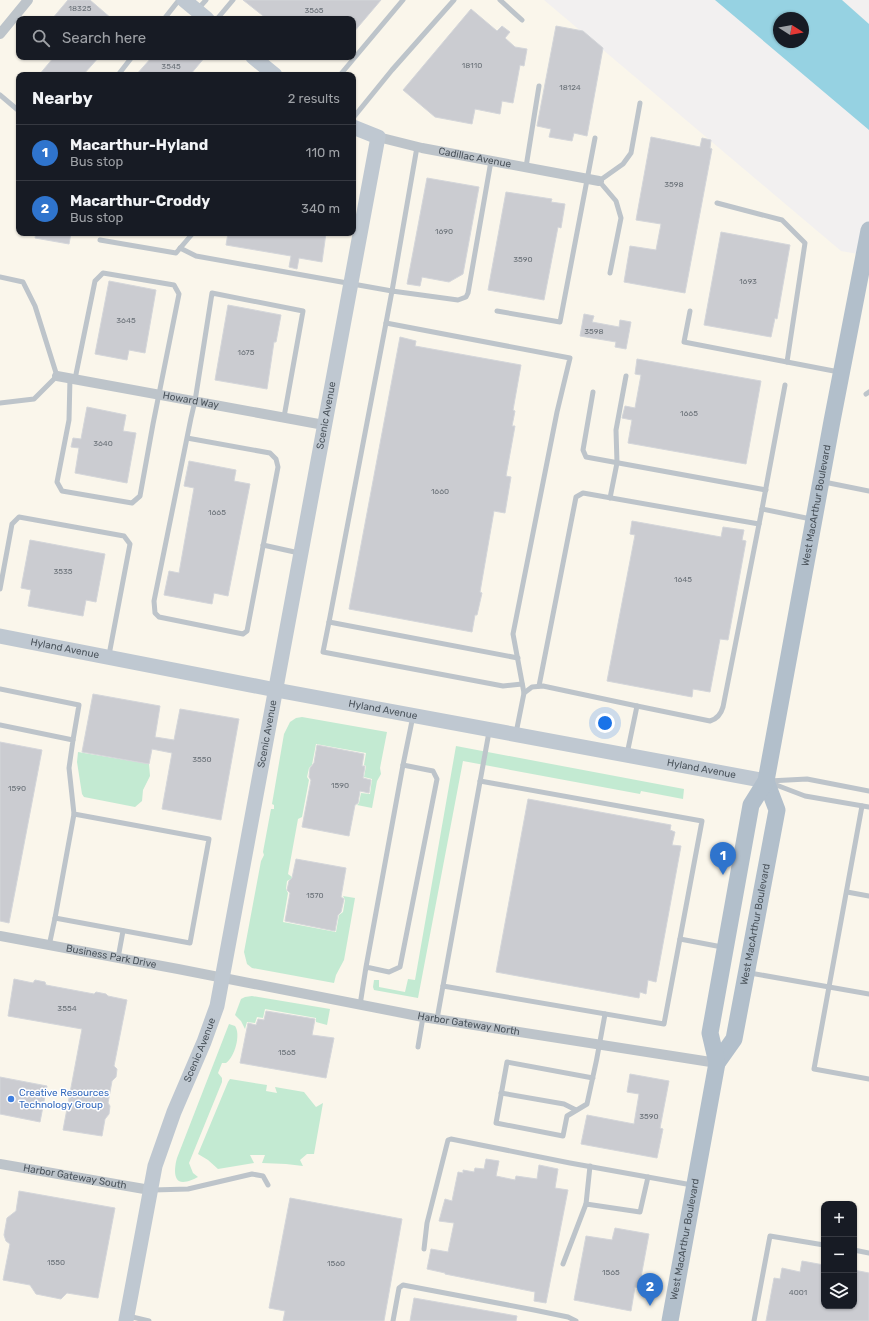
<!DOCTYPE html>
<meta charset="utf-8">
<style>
:root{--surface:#171b24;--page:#20242c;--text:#f1f3f6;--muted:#9ea1a6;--line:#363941;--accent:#2f74cd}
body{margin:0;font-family:Rubik,sans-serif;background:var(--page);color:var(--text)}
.controls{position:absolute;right:12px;bottom:12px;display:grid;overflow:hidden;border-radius:8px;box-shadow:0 1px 3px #0004}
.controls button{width:36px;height:36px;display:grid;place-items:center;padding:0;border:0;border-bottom:1px solid var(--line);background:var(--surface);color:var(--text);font:20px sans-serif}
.compass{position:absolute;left:773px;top:12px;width:36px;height:36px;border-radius:50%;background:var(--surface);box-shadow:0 1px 3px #0004;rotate:101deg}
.you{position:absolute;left:605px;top:723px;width:14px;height:14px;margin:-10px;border:3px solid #fff;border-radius:50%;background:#1a73e8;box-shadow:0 0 0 6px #1a73e833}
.badge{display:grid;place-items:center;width:26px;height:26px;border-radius:50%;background:var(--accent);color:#fff;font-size:13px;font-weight:700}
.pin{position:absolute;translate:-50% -33px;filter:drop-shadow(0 1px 2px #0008)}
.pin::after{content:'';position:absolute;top:21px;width:14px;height:12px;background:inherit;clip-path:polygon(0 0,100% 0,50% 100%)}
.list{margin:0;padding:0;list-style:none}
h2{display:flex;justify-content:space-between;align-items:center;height:52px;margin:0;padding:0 16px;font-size:17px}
h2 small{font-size:13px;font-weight:400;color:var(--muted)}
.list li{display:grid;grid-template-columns:26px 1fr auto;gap:12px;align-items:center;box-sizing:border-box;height:56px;padding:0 16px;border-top:1px solid var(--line)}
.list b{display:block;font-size:15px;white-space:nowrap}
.list p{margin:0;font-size:13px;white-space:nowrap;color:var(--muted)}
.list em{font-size:13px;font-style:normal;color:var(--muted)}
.icon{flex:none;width:22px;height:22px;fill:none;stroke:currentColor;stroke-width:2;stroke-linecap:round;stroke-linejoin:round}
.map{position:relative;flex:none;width:869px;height:1321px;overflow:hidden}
.search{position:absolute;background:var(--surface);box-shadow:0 1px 3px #0004;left:16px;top:16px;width:340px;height:44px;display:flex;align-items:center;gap:10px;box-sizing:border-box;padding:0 14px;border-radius:8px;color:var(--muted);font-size:15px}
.panel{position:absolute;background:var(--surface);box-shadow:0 1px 3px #0004;left:16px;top:72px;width:340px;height:164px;border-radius:8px}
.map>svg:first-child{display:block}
.commercial{fill:#faf6eb;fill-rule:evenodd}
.green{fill:#c3ead2}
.water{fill:#96d2e2;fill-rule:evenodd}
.building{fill:#cbccd1;stroke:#d4d6da}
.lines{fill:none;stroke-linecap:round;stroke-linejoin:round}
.lane{stroke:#bdc4ca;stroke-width:5}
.street{stroke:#bdc4ca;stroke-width:10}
.secondary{stroke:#bfc8d1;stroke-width:15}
.primary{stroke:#b2bfcb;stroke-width:17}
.shop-dot{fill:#3f7fe0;stroke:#fff;stroke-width:1.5}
.labels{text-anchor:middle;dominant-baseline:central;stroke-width:3;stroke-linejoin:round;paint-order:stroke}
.number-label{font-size:8px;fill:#6a7178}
.street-label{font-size:10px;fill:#4a535b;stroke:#fff}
.shop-label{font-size:10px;fill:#366cbe;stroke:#fff;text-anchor:start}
</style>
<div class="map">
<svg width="869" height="1321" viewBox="0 0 869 1321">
<rect width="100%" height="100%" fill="#f2f0f0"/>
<!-- commercial -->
<path class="commercial" d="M0,0h544l297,251 28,5v1065h-869zM19,19h334v38h-334zM19,75h334v158h-334zM824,1204h30v102h-30z"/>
<!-- green -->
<g class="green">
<path d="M302,717l85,15 -7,36 1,6 -4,7 -5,27 -15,-3 2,-2 2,-10 9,1 2,-15 -8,-2 2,-11 -2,-1 2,-12 -50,-9 -4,21 -3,3 -2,9 2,3 -7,37 -4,2 -10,55 4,3 -1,2 -4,2 -1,8 2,4 -5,29 53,10 3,-17 4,-3 2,-12 -2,-4 12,2 -11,62 -8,15 -2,8 -82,-15 -5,-4 -3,-12 17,-91 3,-6 -1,-3 8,-43h3v-4l-2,-1 12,-70 6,-12 6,-4z"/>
<path d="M456,746l228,43 -1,10 -42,-8 -1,3 -177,-33 -45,237 -44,-8 -1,-3 1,-7h5v7l26,5 3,-13 7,1z"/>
<path d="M78,752l71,12 1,12 -7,14 -1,11 -7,6 -51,-10 -2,-3 -5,-32z"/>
<path d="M252,996l78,13 -3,16 -11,-3v-4l-51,-9 -2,9 -6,-1 -2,6 -8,-1 -2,7 -4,-8 -6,-6 6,-16 4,-2z"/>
<path d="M229,1024l6,2c6,8 0,31 -9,37h-4l-4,10 4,5v4l-33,81 4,10 5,4c-4,2 -10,5 -15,5 -11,0 -8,-17 -6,-24z"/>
<path d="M230,1079l37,6 -1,6 11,2 -2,-6 29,5 12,15 7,-4 -9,51h-7l-7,6 3,6 -17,-2 -24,-1 3,-8h-15l4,8 -36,6 -10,-9 -10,-6 30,-72z"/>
</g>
<!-- water -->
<path class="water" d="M715,0h127l27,24v106zM779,18h24v24h-24z"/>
<!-- building -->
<g class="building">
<path d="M68,0h22l22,19h-60z"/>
<path d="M243,0h138l-28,33v-14h-86z"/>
<path d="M471,9l26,22 5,-5 8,6 -5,6 10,9 12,2 -3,17 -4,-1 -7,38 -11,-2 -2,13 -25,-5 -3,15 -37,-7 -32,-27z"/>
<path d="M556,26l27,5 20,17 -16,88 -13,-3 -2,8 -23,-4 2,-8 -14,-3z"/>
<path d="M54,57h45l-16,18h-44z"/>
<path d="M152,57h53l-15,18h-54z"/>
<path d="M651,137l49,10 2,-9 9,2 -1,8 2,1 -27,144 -61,-11 6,-36 26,4 5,-26 -25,-4z"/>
<path d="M427,178l52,9 -16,87 -14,8 -27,-5 -2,9 -13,-2z"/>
<path d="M506,192l46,7 -1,3 14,2 -4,24 -3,-1 -14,73 -56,-10z"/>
<path d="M721,232l69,13 -13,74 -2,-1 -4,19 -67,-12z"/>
<path d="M36,233h35l-2,11 -34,-6z"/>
<path d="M228,233h98l-4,29 -23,-4 -2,11 -8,-2 2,-11 -65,-11z"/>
<path d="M109,281l47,9 -11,63 -16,-3 -2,10 -32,-6z"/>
<path d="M228,305l53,10 -5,27h-2l-7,47 -52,-9z"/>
<path d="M584,314l10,2 -2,6 27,5 1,-7 11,2 -5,27 -11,-2 1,-5 -36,-6z"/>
<path d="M400,337l16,4 -1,5 106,19 -8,45 2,1 -3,15h3l-9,50 5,1 -6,36 -11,-2 -14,81 2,1 -5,22h-2l-3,17 -123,-23z"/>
<path d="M637,359l124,22 -15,83 -118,-21 4,-23 -10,-2 3,-12 10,2 6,-33 -6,-1z"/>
<path d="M87,407l39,8 -3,16 13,2 -9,50 -52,-10 4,-25 -8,-1 2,-9 8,1z"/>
<path d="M189,461l47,9 -2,11 16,3 -22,112 -14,-3 -2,11 -48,-9 5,-24 10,2 15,-85 -10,-2z"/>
<path d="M632,521l89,16 2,-10 21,3 -2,10 4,1 -18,99 -8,-1 -10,53 -17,-3 -1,8 -85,-16 28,-146 -5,-1z"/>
<path d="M30,540l75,14 -9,48 -10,-2 -3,16 -55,-10 3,-16 -10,-2z"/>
<path d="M93,694l67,12 -5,31 19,3 6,-31 59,10 -18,101 -59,-11 10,-56 -20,-4 -3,15 -67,-12z"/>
<path d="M0,742l42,8 -33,173 -9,-2z"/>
<path d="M317,745l47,9 -2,12h3l-2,12 8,2 -2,13 -9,-2 -2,12 -3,2 -6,31 -47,-9 9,-47 -2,-3 1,-9 4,-5z"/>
<path d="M528,799l143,26 -1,5 5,2 -3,13 9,1 -25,136 -8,-2 -2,14 -6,-2 -1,6 -143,-26z"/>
<path d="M296,859l50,9 -5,29 3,2 -3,13 -3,3 -3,16 -50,-10 5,-28 -3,-3 2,-9 3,-3z"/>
<path d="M14,979l19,4 2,-3 10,2 1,3 48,9 2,-2 10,2 2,2 19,4 -13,66 3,3 -1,8 -4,4 -4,22 2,3 -1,8 -4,5 -3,17 -39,-6 19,-101 -74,-13z"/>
<path d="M266,1011l49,8 -3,16 22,3 -8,40 -86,-15 8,-40 8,2 2,-6 6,1z"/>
<path d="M630,1074l39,7 -9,47 3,1 -6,29 -76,-14 6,-29 47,9 5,-30 -12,-2z"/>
<path d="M0,1077l47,9 -7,36 -40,-8z"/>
<path d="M486,1159l13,2 -3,15 19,4 1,-4 21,3 2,-14 19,4 -3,19 13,2 -22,113 -12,-2 1,-9 -90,-18v-1l-18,-4 4,-20 17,3 6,-29 -15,-2 6,-22 7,2 6,-29 5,1v-3l11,2 1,-4 9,1z"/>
<path d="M19,1191l96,17 -17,90 -31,-5 -6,6 -25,-5 -6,-9 -27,-5 7,-36 -4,-3 -2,-6 3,-17 9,-7z"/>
<path d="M290,1198l112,21 -18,102h-101l2,-10 -16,-3z"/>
<path d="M615,1228l34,6 -10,54 -4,-1 -4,24 -57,-11 12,-64 26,4z"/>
<path d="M802,1261l22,4v41h30v-36l15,3v48h-103l8,-43 6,1 2,-11 18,4z"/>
<path d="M414,1298l103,18 -1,5h-106z"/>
</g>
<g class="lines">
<!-- lane -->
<g class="lane">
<path d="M500,0l22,20"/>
<path d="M197,10l9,-10"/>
<path d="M164,19l15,-19"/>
<path d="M217,19l16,-19"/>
<path d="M118,75l14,-18"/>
<path d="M340,75l63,-75"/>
<path d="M0,95l19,16"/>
<path d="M353,118l39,-48 62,-70"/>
<path d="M491,161l-23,132 -2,4 -8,3 -66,-9 -6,32 184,35 -13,54 -44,222 11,59"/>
<path d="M526,167l13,-81"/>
<path d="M717,203l65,17 23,23 -18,119 52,10"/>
<path d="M100,240l76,13 17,-20"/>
<path d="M180,248l16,8 196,35 25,-144"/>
<path d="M610,273l11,-55 -5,-17 -17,-20 24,-17 8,-11 9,-50"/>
<path d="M0,277l23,5 12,24 22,70 -23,23 -34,4"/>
<path d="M497,311l63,11 35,-184"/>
<path d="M690,311l-6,31 103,20"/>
<path d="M70,378l-1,42 -12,62 5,9 70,12 8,-7 13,-72 26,-130 -5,-9 -71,-12 -8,8 -20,98"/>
<path d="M593,392l-10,58 3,7 180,33"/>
<path d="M866,394l3,-2"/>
<path d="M187,438l83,15 6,6 2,8 -31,164 -4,3 -84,-17 -4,-4 -1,-12 37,-183 4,-17 17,-108 91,18 -19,106"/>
<path d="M824,482l45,9"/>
<path d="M610,498l7,-35 -1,-33 10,-54"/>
<path d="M762,509l23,-124"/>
<path d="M263,545l36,8"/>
<path d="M0,589l12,-65 7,-7 105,19 6,8 -21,111"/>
<path d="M329,622l57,-299"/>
<path d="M518,658l-189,-36 -6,30 180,34 19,-2"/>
<path d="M539,686l37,-189 7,-4 176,31"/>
<path d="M0,689l79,16 -6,35"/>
<path d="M0,725l73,15 -4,28 5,46 135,25 -19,104 -135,-25 -6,28"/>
<path d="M516,733l8,-40 8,-6 11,-1 94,20"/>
<path d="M627,754l10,-48 73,15c7,-2 11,-7 13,-14l39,-198 49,10"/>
<path d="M403,765l10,-49"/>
<path d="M769,781l38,-2 62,12"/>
<path d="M771,783l34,13 64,11"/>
<path d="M862,806l-48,263 55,10"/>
<path d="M847,892l22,4"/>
<path d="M55,918l19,-104"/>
<path d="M680,939l42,8"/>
<path d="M118,958l5,-27"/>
<path d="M750,973l119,21"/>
<path d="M443,986l221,38 38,-203 -222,-40"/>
<path d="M360,1005l6,-38 37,-202 30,6 4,8 -37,188 -11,5 -23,-5"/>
<path d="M437,1019l52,-287"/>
<path d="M418,1047l5,-30"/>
<path d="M593,1078l-86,-16 -11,61 67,13 4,-20 20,-12c7,-30 13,-60 18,-90"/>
<path d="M501,1093l63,11 12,6"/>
<path d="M153,1190l35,-1 64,-15 11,2 5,9"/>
<path d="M586,1204l4,-38"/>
<path d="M424,1249l3,-26 21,-83 3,-1 119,24 122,22"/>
<path d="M854,1250l15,3"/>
<path d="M563,1264l23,-60 54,8 8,-35"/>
<path d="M128,1316l21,5"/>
<path d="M393,1321l6,-33 4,-3 131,25 34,7 8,4"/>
<path d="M754,1321l16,-85 54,9"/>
</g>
<!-- street -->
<g class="street">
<path d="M0,34l28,-34"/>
<path id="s1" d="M378,137l44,11 177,33"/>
<path id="s2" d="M57,376l267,49"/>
<path id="s3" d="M0,936l178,33 245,48 294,46"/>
<path id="s4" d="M0,1164l150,26"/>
</g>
<!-- secondary -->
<g class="secondary">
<path d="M184,0l23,19"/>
<path d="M253,57l22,18"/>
<path id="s5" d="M0,636l276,54 490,91"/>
<path id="s6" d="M126,1321l29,-155 19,-54 30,-70 13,-36 161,-869 -25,-10"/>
</g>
<!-- primary -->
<g class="primary">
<path id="s7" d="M717,1063l17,-24 43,-229 -11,-29"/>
<path id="s8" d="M670,1321l47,-258 -7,-30 41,-228 15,-24 66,-360 37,-191"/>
</g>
</g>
<!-- markers -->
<circle class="shop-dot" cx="11" cy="1099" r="4"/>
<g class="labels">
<!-- number labels -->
<g class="number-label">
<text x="80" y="8">18325</text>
<text x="314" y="10">3565</text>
<text x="472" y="65">18110</text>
<text x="171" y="66">3545</text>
<text x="570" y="87">18124</text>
<text x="674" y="184">3598</text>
<text x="444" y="231">1690</text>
<text x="523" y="259">3590</text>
<text x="748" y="281">1693</text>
<text x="126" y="320">3645</text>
<text x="594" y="331">3598</text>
<text x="246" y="352">1675</text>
<text x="689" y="413">1665</text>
<text x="103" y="443">3640</text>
<text x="440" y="491">1660</text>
<text x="217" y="512">1665</text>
<text x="63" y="571">3535</text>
<text x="683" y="579">1645</text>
<text x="202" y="759">3550</text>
<text x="340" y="785">1590</text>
<text x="17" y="788">1590</text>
<text x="315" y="895">1570</text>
<text x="67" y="1008">3554</text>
<text x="287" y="1052">1565</text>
<text x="649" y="1116">3590</text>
<text x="56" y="1262">1550</text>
<text x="336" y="1263">1560</text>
<text x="611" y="1272">1565</text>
<text x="798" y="1292">4001</text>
</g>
<!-- street labels -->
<g class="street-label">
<text stroke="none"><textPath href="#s1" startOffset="99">Cadillac Avenue</textPath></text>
<text stroke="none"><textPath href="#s2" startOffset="136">Howard Way</textPath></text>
<text stroke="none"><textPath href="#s6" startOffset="930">Scenic Avenue</textPath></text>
<text stroke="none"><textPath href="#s8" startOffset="833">West MacArthur Boulevard</textPath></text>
<text stroke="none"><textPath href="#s5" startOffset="66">Hyland Avenue</textPath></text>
<text stroke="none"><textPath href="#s5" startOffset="390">Hyland Avenue</textPath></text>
<text stroke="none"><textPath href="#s6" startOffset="606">Scenic Avenue</textPath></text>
<text stroke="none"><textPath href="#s5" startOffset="714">Hyland Avenue</textPath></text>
<text stroke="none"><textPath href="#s7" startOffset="146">West MacArthur Boulevard</textPath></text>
<text stroke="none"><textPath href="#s3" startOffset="113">Business Park Drive</textPath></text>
<text stroke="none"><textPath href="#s3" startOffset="477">Harbor Gateway North</textPath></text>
<text stroke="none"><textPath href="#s6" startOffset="282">Scenic Avenue</textPath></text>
<text stroke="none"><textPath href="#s4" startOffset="76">Harbor Gateway South</textPath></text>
<text stroke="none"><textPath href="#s8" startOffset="83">West MacArthur Boulevard</textPath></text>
</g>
<!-- shop labels -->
<g class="shop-label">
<text x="19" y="1093">Creative Resources<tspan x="19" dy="12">Technology Group</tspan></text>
</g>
</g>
</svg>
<div class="controls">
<button>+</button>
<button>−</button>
<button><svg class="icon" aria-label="layers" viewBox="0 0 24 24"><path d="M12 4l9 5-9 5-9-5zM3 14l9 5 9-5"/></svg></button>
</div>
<svg class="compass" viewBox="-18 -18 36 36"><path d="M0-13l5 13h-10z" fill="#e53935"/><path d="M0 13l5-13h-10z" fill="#9ea1a6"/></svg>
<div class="you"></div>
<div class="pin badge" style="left:723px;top:875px">1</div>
<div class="pin badge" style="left:650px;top:1306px">2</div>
<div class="search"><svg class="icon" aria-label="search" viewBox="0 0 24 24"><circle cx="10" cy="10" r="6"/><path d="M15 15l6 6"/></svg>Search here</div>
<section class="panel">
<h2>Nearby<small>2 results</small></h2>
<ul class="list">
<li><span class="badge">1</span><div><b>Macarthur-Hyland</b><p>Bus stop</p></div><em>110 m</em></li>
<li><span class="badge">2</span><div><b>Macarthur-Croddy</b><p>Bus stop</p></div><em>340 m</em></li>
</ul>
</section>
</div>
